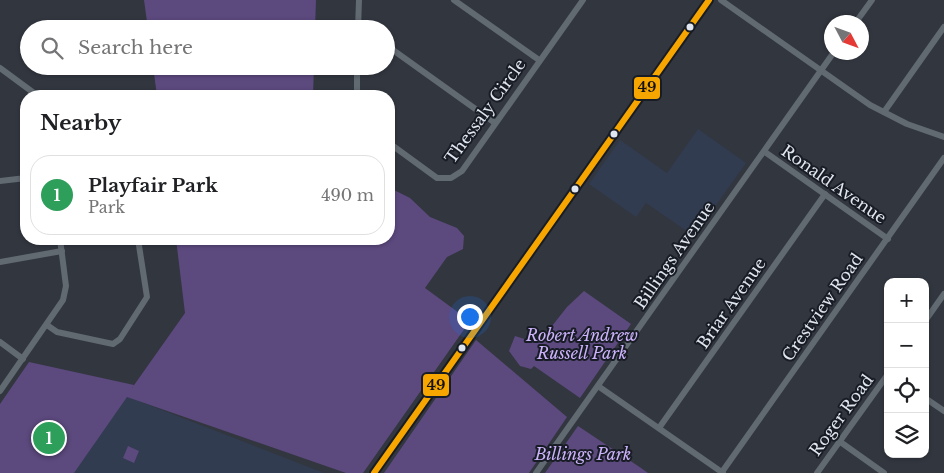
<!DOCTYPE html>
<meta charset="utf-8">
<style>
:root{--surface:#fff;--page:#f2f2f2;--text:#202124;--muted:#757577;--line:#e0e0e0;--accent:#2563eb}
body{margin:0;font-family:"Libre Baskerville",serif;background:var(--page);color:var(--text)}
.controls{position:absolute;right:15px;bottom:15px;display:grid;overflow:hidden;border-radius:10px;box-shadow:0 1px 4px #0004}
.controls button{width:45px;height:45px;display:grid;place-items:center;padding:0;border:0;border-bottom:1px solid var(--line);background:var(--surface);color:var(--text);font:25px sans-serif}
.compass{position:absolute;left:824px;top:15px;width:45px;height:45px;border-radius:50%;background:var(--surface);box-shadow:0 1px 4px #0004;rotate:131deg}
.you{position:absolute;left:469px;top:316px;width:18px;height:18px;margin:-12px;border:4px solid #fff;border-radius:50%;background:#1a73e8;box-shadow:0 0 0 8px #1a73e833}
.badge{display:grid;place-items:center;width:32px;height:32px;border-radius:50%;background:var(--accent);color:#fff;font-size:16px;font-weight:700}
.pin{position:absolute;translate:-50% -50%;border:2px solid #fff;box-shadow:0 1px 5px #0006}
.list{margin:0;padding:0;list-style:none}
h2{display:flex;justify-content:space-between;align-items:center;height:65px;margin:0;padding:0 20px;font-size:21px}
h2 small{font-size:16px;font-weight:400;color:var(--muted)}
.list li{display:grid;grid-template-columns:32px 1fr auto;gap:15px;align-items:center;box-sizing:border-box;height:80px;margin:0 10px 10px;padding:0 10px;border:1px solid var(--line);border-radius:20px}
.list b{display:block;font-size:19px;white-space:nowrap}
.list p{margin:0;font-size:16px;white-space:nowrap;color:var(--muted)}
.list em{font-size:16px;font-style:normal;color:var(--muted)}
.icon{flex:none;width:28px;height:28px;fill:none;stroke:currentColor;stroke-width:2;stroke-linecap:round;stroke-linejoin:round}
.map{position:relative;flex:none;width:944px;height:473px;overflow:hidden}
.search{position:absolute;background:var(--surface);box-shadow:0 1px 4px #0004;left:20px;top:20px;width:375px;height:55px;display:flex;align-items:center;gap:12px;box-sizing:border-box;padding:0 18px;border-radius:28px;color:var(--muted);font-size:19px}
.panel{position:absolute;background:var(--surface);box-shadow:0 1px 4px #0004;left:20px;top:90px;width:375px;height:155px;border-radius:20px}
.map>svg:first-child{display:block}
.built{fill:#313c50}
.green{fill:#5c497e}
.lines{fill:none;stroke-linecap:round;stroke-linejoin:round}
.street{stroke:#616971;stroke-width:6}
.secondary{stroke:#6b757e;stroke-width:9}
.bus-1-casing{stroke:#181c24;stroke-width:10}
.bus-1{stroke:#f7a600;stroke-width:6}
.bus-dot{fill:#e0e6f0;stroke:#181c24;stroke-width:2}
.labels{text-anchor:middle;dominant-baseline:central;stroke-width:4;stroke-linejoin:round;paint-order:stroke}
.street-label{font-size:16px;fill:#e0e6f0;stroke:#181c24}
.park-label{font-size:16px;font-style:italic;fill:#ccb2fb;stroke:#181c24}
.line-badge{stroke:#181c24;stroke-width:2}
.pale-badge-label{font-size:14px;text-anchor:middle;font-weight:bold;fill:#111}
</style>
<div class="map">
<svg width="944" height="473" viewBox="0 0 944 473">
<rect width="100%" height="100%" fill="#32363f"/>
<!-- built -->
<g class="built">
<path d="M698,129l48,34 -52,73 -48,-33 -10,14 -47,-33 31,-44 47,33z"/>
<path d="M126,396l198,77h-250z"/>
</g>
<!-- green -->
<g class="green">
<path d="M144,0h172l-1,29h-167z"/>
<path d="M153,66h161l-1,30h-156z"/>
<path d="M389,184l3,5 18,9 20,19 27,11 7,8 -1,13 -16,8 -22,31 45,33 -107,152h-17l-219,-76 -53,76h-74v-69l29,-42 105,23 -2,3 53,-75 -9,-74h213z"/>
<path d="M584,291l47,33 -51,74 -46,-32 -3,3 -11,-3 -11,-15 6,-15 19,6 18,-16 15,-19z"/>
<path d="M476,340l91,77 -38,56h-145z"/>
<path d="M578,426l63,42 7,5h-103z"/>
<path d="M128,446l11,5 -5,12 -11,-5z"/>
</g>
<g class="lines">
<!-- street -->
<g class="street">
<path d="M454,0l85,60"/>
<path d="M721,0l149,105 37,19 37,13"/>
<path d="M856,22l16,-22"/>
<path d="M358,29l1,-29"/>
<path d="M386,45l109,78"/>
<path d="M0,68l38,28"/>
<path d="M357,96v-30"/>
<path d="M884,112l60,-85"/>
<path d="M389,143l48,35h14l11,-7 121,-171"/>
<path d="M765,152l123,87"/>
<path d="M0,181l26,-3"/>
<path d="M0,262l62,-11"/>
<path d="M925,321l19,-27"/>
<path d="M47,325l10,7 56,12 7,-5 27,-42 -9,-58"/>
<path d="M0,342l23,17"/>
<path d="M598,386l125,87"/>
<path d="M0,391l63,-91 3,-14 -6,-47"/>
<path d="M925,398l19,13"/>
<path d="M659,428l166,-234"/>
<path d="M839,441l45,32"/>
<path d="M722,472l222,-314"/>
<path d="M536,473l298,-421"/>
<path d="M817,473l71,-99"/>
</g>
<!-- secondary -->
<path class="secondary" d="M374,473l335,-473"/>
<!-- bus-1 casing -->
<g class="bus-1-casing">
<path id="bus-1" d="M374,473l335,-473"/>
</g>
<!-- bus-1 -->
<use href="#bus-1" class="bus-1"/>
</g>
<!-- markers -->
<g class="bus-dot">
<circle cx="690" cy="27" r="4.5"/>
<circle cx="614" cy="134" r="4.5"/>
<circle cx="575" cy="189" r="4.5"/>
<circle cx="462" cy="348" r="4.5"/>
</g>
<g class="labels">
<!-- street labels -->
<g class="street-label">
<text transform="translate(485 111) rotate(-54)">Thessaly Circle</text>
<text transform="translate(834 184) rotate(35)">Ronald Avenue</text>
<text transform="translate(674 255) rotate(-55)">Billings Avenue</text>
<text transform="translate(731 303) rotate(-55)">Briar Avenue</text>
<text transform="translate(822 307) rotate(-55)">Crestview Road</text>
<text transform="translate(841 415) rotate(-54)">Roger Road</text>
</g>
<!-- park labels -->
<g class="park-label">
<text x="582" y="335">Robert Andrew<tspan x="582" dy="18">Russell Park</tspan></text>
<text x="583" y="454">Billings Park</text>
</g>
</g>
<g class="line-badge">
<rect x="633" y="76" width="28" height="24" rx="5" fill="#f7a600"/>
<rect x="422" y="373" width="28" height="24" rx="5" fill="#f7a600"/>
</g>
<g class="pale-badge-label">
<text x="647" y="92">49</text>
<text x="436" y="390">49</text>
</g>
</svg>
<div class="controls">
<button>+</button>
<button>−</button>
<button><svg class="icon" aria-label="locate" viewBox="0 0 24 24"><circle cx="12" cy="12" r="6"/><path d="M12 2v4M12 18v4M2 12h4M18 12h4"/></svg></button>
<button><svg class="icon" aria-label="layers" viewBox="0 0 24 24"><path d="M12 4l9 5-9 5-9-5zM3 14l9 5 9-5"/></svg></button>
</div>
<svg class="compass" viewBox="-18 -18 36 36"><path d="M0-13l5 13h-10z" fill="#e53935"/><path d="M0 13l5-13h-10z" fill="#757577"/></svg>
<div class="you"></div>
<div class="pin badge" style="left:49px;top:438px;background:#2e9e5b">1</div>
<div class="search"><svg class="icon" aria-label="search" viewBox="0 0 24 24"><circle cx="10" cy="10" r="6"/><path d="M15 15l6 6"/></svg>Search here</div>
<section class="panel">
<h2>Nearby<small></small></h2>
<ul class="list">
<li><span class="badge" style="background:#2e9e5b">1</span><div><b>Playfair Park</b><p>Park</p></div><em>490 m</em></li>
</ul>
</section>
</div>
